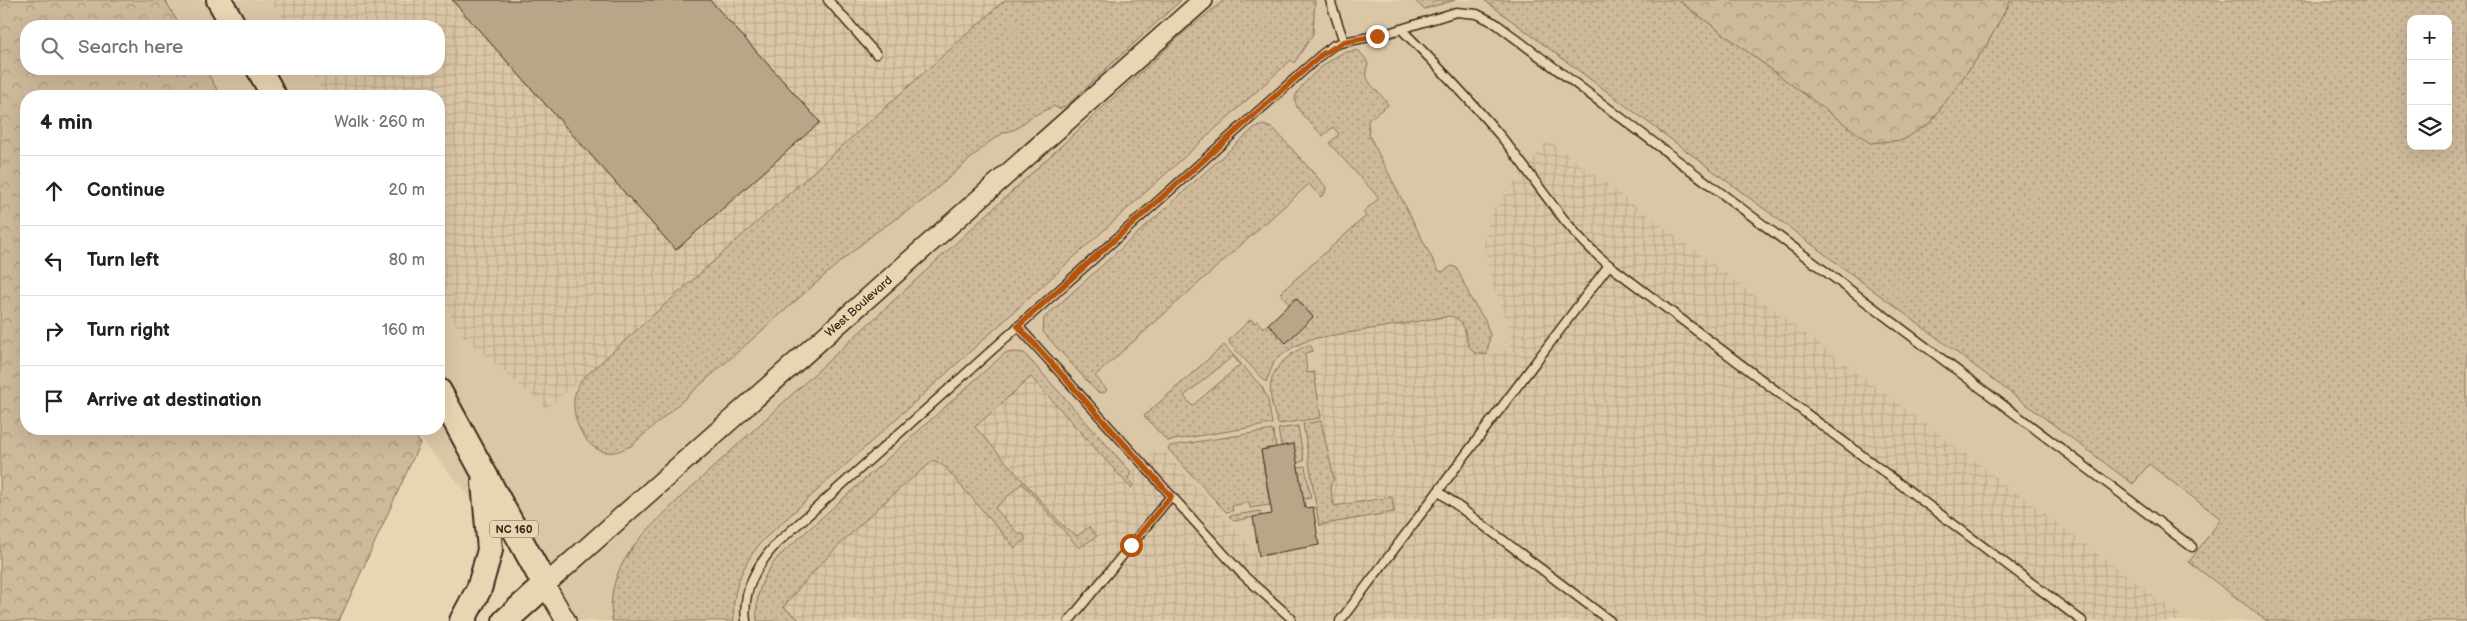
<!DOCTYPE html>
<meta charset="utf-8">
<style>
:root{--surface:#fff;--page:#f2f2f2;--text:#202124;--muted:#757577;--line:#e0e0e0}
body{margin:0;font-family:"Balsamiq Sans",sans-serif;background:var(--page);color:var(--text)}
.controls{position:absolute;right:15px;top:15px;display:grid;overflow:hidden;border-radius:10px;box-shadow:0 5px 20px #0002}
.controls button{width:45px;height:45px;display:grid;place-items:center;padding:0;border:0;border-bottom:1px solid var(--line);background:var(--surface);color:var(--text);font:25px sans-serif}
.stop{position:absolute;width:15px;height:15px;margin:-11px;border:4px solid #b45309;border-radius:50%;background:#fff}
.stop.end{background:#b45309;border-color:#fff;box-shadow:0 1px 5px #0008}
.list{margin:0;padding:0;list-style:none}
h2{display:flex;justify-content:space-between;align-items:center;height:65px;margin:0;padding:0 20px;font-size:21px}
h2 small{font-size:16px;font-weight:400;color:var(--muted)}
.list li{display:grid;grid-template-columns:32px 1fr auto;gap:15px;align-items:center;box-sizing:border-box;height:70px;padding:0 20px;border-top:1px solid var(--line)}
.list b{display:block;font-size:19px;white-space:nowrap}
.list em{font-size:16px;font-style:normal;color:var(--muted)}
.icon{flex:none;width:28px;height:28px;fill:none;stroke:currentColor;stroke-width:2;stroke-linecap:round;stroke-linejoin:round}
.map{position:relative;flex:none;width:2467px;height:621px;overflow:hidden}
.search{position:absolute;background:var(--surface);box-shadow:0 5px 20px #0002;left:20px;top:20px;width:425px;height:55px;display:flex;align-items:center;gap:12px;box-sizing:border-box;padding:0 18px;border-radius:20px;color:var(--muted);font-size:19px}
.panel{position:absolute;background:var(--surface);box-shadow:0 5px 20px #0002;left:20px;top:90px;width:425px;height:345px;border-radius:20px}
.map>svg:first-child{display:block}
.built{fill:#dbc7a6;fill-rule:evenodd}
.industrial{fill:url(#industrial-grid)}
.grass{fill:url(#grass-dots);stroke:#84725c;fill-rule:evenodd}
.forest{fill:url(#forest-crowns);stroke:#84725c}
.building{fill:#b9a689;stroke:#3b2a1e}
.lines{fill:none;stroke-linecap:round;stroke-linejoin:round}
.service-casing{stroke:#3b2a1e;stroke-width:11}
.tertiary-casing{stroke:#3b2a1e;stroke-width:22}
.primary-casing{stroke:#3b2a1e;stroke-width:28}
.service{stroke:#ead5b3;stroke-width:8}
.tertiary{stroke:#ead5b3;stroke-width:19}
.primary{stroke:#ead5b3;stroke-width:24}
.route{stroke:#b45309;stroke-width:6}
.labels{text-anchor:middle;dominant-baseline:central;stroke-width:5;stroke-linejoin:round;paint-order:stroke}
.shield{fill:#ead5b3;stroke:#705d4b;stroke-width:1}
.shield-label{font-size:11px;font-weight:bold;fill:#3b2a1e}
.street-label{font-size:12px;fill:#3b2a1e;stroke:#ead5b3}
</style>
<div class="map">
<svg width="2467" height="621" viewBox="0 0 2467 621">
<defs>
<pattern id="industrial-grid" width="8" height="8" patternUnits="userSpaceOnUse" patternTransform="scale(1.25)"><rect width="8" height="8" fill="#dbc7a6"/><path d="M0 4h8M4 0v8" fill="none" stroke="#bdab8e"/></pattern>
<pattern id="grass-dots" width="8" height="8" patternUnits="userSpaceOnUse" patternTransform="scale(1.25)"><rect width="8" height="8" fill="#ceb99b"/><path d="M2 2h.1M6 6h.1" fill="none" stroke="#a8977e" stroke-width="1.8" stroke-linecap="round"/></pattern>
<pattern id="forest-crowns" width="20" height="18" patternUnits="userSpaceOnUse" patternTransform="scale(1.25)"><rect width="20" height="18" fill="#ceb99b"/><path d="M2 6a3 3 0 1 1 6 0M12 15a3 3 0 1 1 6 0" fill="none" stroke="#a8977e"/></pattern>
</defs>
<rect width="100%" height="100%" fill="#ead5b3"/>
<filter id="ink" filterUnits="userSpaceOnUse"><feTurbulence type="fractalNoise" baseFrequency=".02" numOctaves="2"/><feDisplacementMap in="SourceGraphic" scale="10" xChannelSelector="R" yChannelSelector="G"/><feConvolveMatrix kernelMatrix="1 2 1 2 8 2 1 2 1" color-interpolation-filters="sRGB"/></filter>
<g filter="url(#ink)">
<!-- built -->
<path class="built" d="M46,0h2421v621h-1901l-21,-36 -133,-156h27v-333h-311l-23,-27h334v-43h-370zM2411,19h37v127h-37z"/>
<!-- industrial -->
<g class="industrial">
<path d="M271,0h734l-424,380 -35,28 -83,-72 -24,-42v-198h-113l-16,-27h129v-43h-153z"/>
<path d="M1548,140l639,481h-1386l-18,-14 31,-38 28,-29 92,-80 86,76 -25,-28 27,-25 56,65 -1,-11 -13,-10 -89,-101 56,-50 100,112 2,-2 -5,-7 1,-5 31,-27 99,109 60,-11v-20l75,-13 -2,-15 -58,10 -4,-22 4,-7 -6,-28 -3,-4 -11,-74 8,-2 -5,-32 133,-22 10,4 9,28 9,7 31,-5 2,-20 -20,-49 -7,-37 7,-31z"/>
</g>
<!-- grass -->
<g class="grass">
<path d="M1005,0h176l-115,106 -7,3 -5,-3 -23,11 -15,12 -13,4 -15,10 -63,56 -50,34 -34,28 -210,185c-6,2 -12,6 -18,6 -27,4 -44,-36 -38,-58 1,-4 4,-9 6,-14z"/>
<path d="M1224,0h91l-2,34 -19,29 -3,-3 -527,479c-21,24 -33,50 -30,82h-122c-7,-57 31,-86 68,-123l500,-462z"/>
<path d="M1414,0h41l-31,9z"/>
<path d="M1484,0h194l193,143 59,-20 56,-77 25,-46h456v621h-200l-78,-59 32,-43 -72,-55 -16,20zM2411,19h37v127h-37z"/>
<path d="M1358,50l7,8 3,6c-8,18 12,26 20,41l-20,15 1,15 69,135 4,2 10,-6 5,2 14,31 14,21 5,15 -3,19c-31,4 -11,-33 -37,-38l-139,23 -18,8 -18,13 -9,22 -36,-38 -1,-4 22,-21 3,4 3,-2 6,7 5,-4 18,19 27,-26 -17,-19 -7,6 -9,-11 86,-77 -3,-4 16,-14 -50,-55 10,-9 -6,-7 -10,9c-8,-9 -27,-24 -28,-36 -1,-12 35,-42 48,-47 4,-1 10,-2 15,-3z"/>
<path d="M1263,125l11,4 52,58 -1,6 -4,4 -12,-13 -214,192 12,14 -3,3 -7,-1 -54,-60 1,-14 210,-190z"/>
<path d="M1224,345l38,42 6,13 4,24 -105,17 -23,-25zM1233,356l7,9 -48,41 -8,-10z"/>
<path d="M1307,345l4,1 2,5 -8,2 2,20 7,-1 7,46 -43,6c-15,-41 -9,-59 29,-79z"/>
<path d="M1016,352l8,1 107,119 -3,7 5,7 -2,2 -100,-111 -56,50 89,100 13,9 12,-9 8,9 -18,12 -57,-65 -27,25 24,27 3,-2 4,6 -11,9 -70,-81 -11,-7c-55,45 -106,92 -151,147l18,14h-44c-2,-27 5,-45 22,-65l226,-203z"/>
<path d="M1321,421l13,58 -4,6 4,21 58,-9 2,15 -75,13 -16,-101z"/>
<path d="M1298,426l6,35 -7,2 -3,-19 -13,2 -3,-17z"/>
<path d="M1273,430l3,17 -15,3 9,55 -20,3 -1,-6 -17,4 1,5 -7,1 -58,-63 2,-3z"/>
<path d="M1305,466l6,32 -8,1 -5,-32z"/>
<path d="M1260,511l1,5 -27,5 -5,-5z"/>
</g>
<!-- forest -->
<g class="forest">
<path d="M0,0h165l15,26h-154v43h179l16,27h-195v333h386l8,14 -81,178h-339z"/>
<path d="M1678,0h333l-25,46 -56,77 -27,17 -33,3z"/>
</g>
<!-- building -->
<g class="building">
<path d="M452,0h258l110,122 -144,128z"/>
<path d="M1296,298l17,19 -27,26 -18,-19z"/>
<path d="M1294,444l11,64 8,-1 6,38 -60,11 -6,-39 19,-3 -11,-64z"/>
</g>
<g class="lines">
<!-- service casing -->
<g class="service-casing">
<g id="service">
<path d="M828,0l48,54"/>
<path d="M1330,0l14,42"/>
<path d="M1402,30c35,35 69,71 101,109 34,42 63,92 106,126"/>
<path d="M1018,326l224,248 49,44"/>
<path d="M1438,491l172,130"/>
<path d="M746,621c-4,-31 11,-56 31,-78l544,-488 13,-10 10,-3 41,-8 71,-22 21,2 18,9 697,524"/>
<path d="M1069,621l102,-125"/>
<path d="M1340,621l269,-356 473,356"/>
</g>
</g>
<!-- tertiary casing -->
<g class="tertiary-casing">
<g id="tertiary">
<path id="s1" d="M566,621l-21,-36 658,-585"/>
</g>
</g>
<!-- primary casing -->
<g class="primary-casing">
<g id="primary">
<path d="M219,0l15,26"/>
<path d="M259,69l15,27"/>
<path d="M439,391l106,194 -40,36"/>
<path d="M462,621l17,-32 11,-39 -6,-68"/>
</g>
</g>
<!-- service -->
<use href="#service" class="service"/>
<!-- tertiary -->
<use href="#tertiary" class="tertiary"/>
<!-- primary -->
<use href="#primary" class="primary"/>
</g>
</g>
<g class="lines" filter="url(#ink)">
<!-- route -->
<path class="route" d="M1131,545l40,-49 -153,-170 303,-271 23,-13 33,-6"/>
</g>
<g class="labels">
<!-- shield labels -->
<rect class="shield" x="490" y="520.5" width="48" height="17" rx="4"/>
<g class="shield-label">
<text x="514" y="529">NC 160</text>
</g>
<!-- street labels -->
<g class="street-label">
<text stroke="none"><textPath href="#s1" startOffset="461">West Boulevard</textPath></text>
</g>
</g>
</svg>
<div class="controls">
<button>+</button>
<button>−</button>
<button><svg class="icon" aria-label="layers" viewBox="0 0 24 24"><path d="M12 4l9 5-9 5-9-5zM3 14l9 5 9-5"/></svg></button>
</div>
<div class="stop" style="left:1131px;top:545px"></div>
<div class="stop end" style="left:1377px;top:36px"></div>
<div class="search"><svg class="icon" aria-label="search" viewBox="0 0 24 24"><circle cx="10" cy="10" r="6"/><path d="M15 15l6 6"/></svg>Search here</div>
<section class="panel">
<h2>4 min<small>Walk · 260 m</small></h2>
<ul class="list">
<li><svg class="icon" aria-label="ahead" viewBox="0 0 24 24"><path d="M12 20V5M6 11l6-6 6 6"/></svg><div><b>Continue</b></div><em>20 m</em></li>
<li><svg class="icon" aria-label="left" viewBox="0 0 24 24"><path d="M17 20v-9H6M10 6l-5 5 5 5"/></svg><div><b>Turn left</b></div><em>80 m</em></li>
<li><svg class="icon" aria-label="right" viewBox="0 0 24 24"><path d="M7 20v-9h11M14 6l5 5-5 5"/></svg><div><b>Turn right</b></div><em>160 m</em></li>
<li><svg class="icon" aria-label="arrive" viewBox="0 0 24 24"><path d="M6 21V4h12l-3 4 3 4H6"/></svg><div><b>Arrive at destination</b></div></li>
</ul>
</section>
</div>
